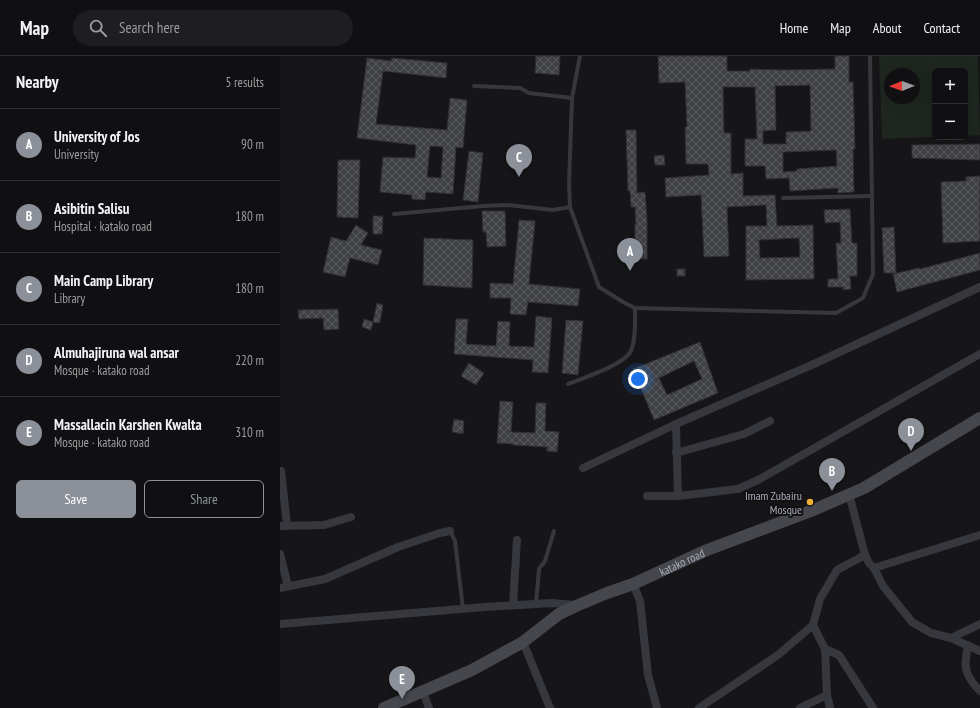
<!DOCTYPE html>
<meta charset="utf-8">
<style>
:root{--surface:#101012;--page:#1e1e20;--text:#f1f3f6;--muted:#9c9d9f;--line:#303032;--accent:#8c9099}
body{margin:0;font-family:"PT Sans Narrow",sans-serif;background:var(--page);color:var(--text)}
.controls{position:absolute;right:12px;top:12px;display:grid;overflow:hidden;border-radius:6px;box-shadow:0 4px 16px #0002}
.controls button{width:36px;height:36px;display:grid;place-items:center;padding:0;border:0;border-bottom:1px solid var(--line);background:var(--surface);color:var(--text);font:20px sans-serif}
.compass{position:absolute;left:604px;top:12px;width:36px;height:36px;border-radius:50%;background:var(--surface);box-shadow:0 4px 16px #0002;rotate:269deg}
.you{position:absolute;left:358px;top:323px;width:14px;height:14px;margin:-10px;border:3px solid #fff;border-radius:50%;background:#1a73e8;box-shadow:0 0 0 6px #1a73e833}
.badge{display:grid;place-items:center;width:26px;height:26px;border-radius:50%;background:var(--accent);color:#fff;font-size:13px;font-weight:700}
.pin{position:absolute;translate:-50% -33px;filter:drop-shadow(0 1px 2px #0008)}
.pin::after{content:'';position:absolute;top:21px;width:14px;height:12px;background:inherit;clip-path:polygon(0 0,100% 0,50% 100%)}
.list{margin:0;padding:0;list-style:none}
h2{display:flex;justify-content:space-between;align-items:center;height:52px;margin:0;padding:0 16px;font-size:17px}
h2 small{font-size:13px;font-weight:400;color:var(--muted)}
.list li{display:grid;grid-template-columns:26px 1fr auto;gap:12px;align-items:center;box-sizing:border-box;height:72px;padding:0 16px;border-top:1px solid var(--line)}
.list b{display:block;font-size:15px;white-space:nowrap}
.list p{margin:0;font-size:13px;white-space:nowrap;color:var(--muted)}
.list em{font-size:13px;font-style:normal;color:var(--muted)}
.actions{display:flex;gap:8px;padding:12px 16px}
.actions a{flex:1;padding:9px 0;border:1px solid var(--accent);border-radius:6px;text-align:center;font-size:14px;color:var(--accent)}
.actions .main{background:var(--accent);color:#fff}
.icon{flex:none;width:22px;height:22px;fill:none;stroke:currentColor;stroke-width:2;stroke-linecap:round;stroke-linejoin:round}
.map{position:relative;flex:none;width:700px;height:652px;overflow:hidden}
header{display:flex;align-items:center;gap:24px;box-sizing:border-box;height:56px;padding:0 20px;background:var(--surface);border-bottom:1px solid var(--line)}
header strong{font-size:19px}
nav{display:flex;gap:22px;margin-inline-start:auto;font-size:14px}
.search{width:280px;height:36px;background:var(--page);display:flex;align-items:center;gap:10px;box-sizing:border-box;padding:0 14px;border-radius:22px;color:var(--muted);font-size:15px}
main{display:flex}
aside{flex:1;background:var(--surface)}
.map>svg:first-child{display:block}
.pitch{fill:#1e261f;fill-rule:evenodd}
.building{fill:url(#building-cross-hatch);stroke:#303034;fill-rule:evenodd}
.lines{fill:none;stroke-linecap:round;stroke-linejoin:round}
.lane{stroke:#37383d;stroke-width:4}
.street{stroke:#37383d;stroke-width:8}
.secondary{stroke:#45474d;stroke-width:12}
.poi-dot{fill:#f2b134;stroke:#111113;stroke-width:1.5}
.labels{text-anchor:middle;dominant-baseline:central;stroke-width:4;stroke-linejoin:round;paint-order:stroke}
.poi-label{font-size:12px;fill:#a8adb8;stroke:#111113;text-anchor:end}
.street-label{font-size:12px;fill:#a8adb8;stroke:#111113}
</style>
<header>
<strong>Map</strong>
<div class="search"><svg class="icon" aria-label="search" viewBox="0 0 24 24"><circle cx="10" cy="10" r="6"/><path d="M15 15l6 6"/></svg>Search here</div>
<nav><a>Home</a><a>Map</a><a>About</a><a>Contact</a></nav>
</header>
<main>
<aside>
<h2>Nearby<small>5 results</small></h2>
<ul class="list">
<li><span class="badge">A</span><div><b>University of Jos</b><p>University</p></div><em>90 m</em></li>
<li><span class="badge">B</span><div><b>Asibitin Salisu</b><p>Hospital · katako road</p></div><em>180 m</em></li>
<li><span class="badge">C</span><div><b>Main Camp Library</b><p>Library</p></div><em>180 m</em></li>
<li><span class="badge">D</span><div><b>Almuhajiruna wal ansar</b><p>Mosque · katako road</p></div><em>220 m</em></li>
<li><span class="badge">E</span><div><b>Massallacin Karshen Kwalta</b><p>Mosque · katako road</p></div><em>310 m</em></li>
</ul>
<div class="actions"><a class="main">Save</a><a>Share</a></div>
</aside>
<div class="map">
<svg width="700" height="652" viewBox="0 0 700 652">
<defs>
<pattern id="building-cross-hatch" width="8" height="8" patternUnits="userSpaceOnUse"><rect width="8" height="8" fill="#404145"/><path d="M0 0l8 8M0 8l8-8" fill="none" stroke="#595a5e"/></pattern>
</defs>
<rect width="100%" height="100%" fill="#161618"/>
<!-- pitch -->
<path class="pitch" d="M599,0h99l2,79 -15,1v-65h-30v66l-53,2zM610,18h24v24h-24z"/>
<!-- building -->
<g class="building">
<path d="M256,0h24l-1,19 -24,-2z"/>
<path d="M378,0h69v15h23v-2l33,1 52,-1v-13h14v26h4l2,67h-2l1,43 -16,1v-5l-48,3 -1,-13 -23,1 -1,-13h-20v-27h12l-2,-52h-32l1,46h7v41l12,-1v23l32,-1 2,31 36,-1 1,54 -68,1v-54h21l-1,-21 -39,2 2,49 -25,1 -3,-62 -35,2 -1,-19 44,-3 -1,-11h-22l-1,-37h2l-2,-45 -26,1zM530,29l1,46 -25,1v12h-23v-13l13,-1 -1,-44zM556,94l1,16 -40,3v2l-14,1v-20zM519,182l1,19 -40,1 -1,-18z"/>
<path d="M87,2l24,3 1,-3 55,5 -1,15 -63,-7 -7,53 71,6 3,-32 17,2 -4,48 -7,-1 -3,47 -27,-2 -1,8 -13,-1v-4l-32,-3 3,-35 32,1 1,-13 -59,-7zM150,90l13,1 -2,31 -14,-1z"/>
<path d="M346,74h10l1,63 8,-1 2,29v38l-24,-1v-11h12v-23h1l-1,-17h-4l-1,-16h-2z"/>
<path d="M700,88v16l-68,-2v-13z"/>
<path d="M189,95l14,2 -5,49 -15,-2z"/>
<path d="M384,99l1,10h-10l-1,-9z"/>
<path d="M58,104h22l-2,58 -21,-1z"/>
<path d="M700,120v65l-37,2 -2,-61 25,-1v-4z"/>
<path d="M570,153l2,34h5v33h-7l1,13 -8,1v-3h-15v-8h10l-2,-36h5l-1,-21 -15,1 -1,-13z"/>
<path d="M202,155h23l1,35 -19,1 -1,-15h-3z"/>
<path d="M93,160h10l-1,18h-9z"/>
<path d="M239,164l16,1 -6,63 51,5 -2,17 -50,-4 -2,13 -16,-1 1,-16h-21v-15l23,1z"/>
<path d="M76,169l12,8 -7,12 21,5 -4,15 -28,-7 -5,19 -22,-5 8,-35 15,4z"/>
<path d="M614,171l2,46h-12l-2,-45z"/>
<path d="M144,182l49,2 -1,48 -49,-3z"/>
<path d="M700,197v17l-83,22 -4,-18 26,-6 1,1z"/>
<rect x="397" y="213" width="8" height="7"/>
<path d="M97,247l6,2 -3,17 -2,1 -5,-1z"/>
<path d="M58,253l1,20 -15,1 -1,-12 -24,1 -1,-9z"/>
<path d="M256,260l16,2 -4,55 -16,-1 1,-12 -79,-6 2,-35h12l-2,25 30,2 2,-25 12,1 -1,24 25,1z"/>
<path d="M84,263l9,3 -2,8 -9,-3z"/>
<path d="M286,264l17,1 -5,54 -16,-2z"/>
<path d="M420,286l18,51 -64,27 -21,-51zM414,305l8,18 -35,16 -8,-17z"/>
<path d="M189,307l15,10 -8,12 -15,-9z"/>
<path d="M220,345l13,1 -2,30 24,1 1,-30h10l-1,28 14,1 -2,20 -10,-1v-4l-34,-2v-1l-16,-1z"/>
<path d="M174,363l10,2 -1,13 -11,-2z"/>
</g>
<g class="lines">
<!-- lane -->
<g class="lane">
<path d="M300,0l-8,42 -3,86 1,23 29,80 24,15 12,6 201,5 27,-15 10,-24 -3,-218"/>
<path d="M194,30l46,2 9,5 43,5"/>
<path d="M503,142l89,-2"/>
<path d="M114,158l89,-8 24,-1 46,5 17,-3"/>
<path d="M288,328c15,-6 56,-19 63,-33 5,-12 4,-29 4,-43"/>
<path d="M170,475l5,10 8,68"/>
<path d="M256,548l3,-35 6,-8 9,-30"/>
</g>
<!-- street -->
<g class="street">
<path d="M396,368l2,72"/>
<path d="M396,397l68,-19 26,-13"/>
<path d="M303,412l93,-44 140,-61 164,-76"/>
<path d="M1,415l6,54"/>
<path d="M569,438l16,61 4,8 5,5 9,18 29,36 19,11 20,5 29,13"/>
<path d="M367,440h31l60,-7 20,-9 222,-126"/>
<path d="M0,470l44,-1 27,-8"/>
<path d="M0,498l8,32"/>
<path d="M594,512l106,-33"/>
<path d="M353,528l7,17 8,74 9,33"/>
<path d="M0,532l45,-9 73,-32 42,-14 10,-2"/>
<path d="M233,549l4,-65"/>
<path d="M0,568l205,-17 67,-4 22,2"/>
<path d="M671,582l29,-14"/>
<path d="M243,586l27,66"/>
<path d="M688,590c-5,20 -3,30 12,45"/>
<path d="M545,593l14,6 34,53"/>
<path d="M143,636l6,16"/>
<path d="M419,652l79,-53 35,-30"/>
<path d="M520,652l27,-13"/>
<path d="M550,652l-3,-13 -2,-46 -12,-24 7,-26 17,-29 28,-15"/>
</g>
<!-- secondary -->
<path class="secondary" id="s1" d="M104,652l88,-38 51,-28 36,-28 17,-8 31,-13 26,-9 74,-34 104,-39 53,-23 116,-70"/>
</g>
<!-- markers -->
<circle class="poi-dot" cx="530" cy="446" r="4"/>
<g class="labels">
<!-- poi labels -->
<g class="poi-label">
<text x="522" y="439">Imam Zubairu<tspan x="522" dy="14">Mosque</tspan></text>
</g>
<!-- street labels -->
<g class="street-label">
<text stroke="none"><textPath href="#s1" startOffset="333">katako road</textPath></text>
</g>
</g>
</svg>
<div class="controls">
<button>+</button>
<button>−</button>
</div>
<svg class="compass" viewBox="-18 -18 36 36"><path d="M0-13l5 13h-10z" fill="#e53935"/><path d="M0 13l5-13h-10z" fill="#9c9d9f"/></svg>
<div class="you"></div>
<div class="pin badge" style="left:350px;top:215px">A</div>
<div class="pin badge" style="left:552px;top:435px">B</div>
<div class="pin badge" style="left:239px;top:121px">C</div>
<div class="pin badge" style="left:631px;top:395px">D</div>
<div class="pin badge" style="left:122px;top:643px">E</div>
</div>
</main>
